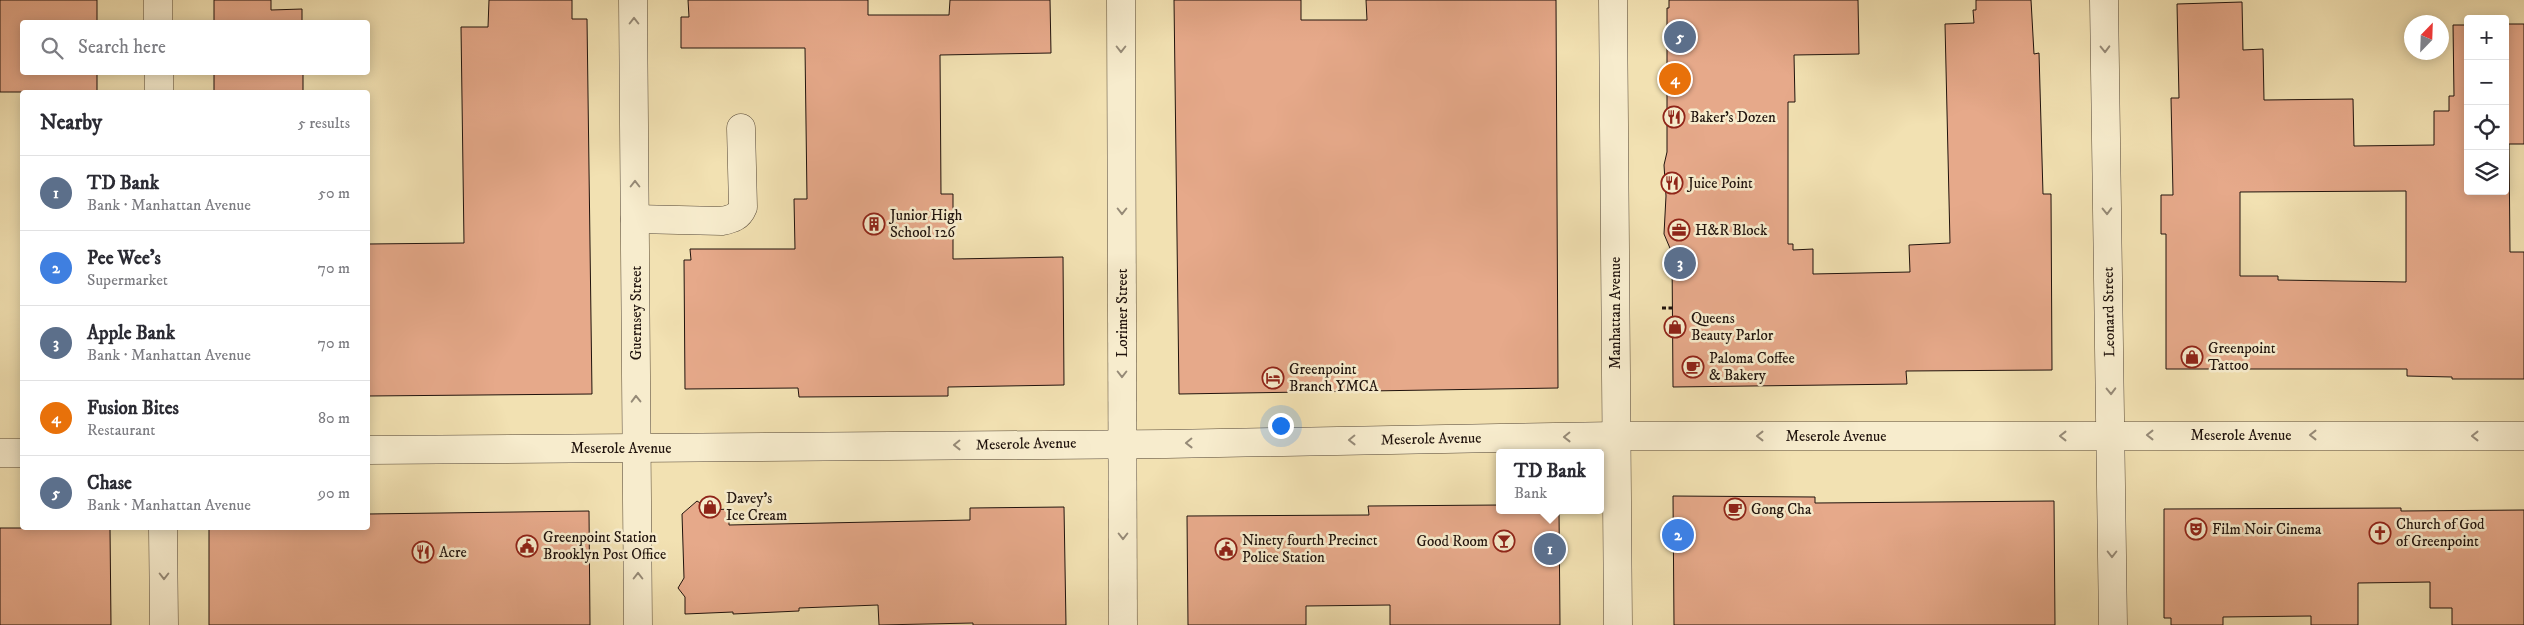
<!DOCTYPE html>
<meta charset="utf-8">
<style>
:root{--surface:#fff;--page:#f7f7f7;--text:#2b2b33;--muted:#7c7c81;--line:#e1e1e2;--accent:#d93025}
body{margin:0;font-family:"IM FELL DW Pica",serif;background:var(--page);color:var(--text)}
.controls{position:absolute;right:15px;top:15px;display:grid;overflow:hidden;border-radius:5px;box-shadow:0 2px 12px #0003}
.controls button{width:45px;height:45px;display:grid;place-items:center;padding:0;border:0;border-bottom:1px solid var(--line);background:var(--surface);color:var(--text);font:25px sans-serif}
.compass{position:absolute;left:2404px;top:15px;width:45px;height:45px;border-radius:50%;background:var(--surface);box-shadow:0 2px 12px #0003;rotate:23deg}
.you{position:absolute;left:1280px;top:425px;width:18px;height:18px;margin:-12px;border:4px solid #fff;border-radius:50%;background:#1a73e8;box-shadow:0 0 0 8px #1a73e833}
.badge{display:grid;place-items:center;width:32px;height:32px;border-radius:50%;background:var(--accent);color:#fff;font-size:16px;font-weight:700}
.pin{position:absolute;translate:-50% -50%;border:2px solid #fff;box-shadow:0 1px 5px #0006}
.popup{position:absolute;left:1496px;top:449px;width:108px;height:65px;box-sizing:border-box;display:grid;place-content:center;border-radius:5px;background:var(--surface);filter:drop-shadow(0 1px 4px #0005);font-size:16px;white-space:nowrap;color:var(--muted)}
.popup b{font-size:19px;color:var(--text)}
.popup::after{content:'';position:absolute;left:50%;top:100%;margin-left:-10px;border:10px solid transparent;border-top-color:var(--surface)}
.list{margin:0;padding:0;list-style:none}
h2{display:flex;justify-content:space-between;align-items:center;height:65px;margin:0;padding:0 20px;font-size:21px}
h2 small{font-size:16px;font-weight:400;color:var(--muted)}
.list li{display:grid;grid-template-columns:32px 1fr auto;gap:15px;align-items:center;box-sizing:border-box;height:75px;padding:0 20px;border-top:1px solid var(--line)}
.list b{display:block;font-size:19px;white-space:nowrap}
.list p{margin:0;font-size:16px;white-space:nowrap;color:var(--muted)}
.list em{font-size:16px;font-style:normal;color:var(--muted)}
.icon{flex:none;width:28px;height:28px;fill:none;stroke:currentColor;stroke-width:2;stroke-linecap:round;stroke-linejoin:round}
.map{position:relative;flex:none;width:2524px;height:625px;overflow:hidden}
.search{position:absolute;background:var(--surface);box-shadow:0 2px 12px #0003;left:20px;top:20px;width:350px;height:55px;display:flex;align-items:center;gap:12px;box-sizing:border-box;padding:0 18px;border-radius:5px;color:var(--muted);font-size:19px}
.panel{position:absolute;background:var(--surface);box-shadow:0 2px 12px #0003;left:20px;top:90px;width:350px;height:440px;border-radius:5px}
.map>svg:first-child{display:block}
.building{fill:#e6a98a;stroke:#20130d;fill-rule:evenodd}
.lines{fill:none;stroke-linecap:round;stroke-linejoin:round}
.minor-casing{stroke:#544636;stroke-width:29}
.path{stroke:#20130d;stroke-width:3;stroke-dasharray:4 2.5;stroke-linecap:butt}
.minor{stroke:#f7eccd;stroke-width:28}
.oneway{stroke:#968a77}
.labels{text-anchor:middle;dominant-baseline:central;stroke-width:5;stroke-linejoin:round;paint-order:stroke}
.poi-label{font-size:15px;fill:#20130d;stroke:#f7eccd;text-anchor:start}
.street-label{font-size:15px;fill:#20130d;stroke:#f7eccd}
</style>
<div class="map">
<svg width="2524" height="625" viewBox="0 0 2524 625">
<rect width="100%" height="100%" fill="#f2e1b2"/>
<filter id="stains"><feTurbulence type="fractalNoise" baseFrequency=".004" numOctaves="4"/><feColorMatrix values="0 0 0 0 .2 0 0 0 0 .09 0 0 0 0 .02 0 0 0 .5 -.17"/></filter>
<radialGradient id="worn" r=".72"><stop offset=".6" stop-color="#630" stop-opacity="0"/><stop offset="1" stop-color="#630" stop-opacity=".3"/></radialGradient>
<!-- building -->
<g class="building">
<path d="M0,0h97v22h-75v50h75v20h-97z"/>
<path d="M214,0h57v10l31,-1v13h-88z"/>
<path d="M489,0h83v19h15l5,375 -224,2v-152l96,-1 -3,-216h27z"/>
<path d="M688,0h180v15h81l1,-15h100l1,53 -111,2 1,139h12v65l110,-2 1,128 -116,2v9l-149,1 -1,-9 -113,1 -1,-129h7l-1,-11h105l-1,-50h13l-2,-151h-124v-31h8z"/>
<path d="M1174,0h127v20h66l-1,-20h190l2,388 -379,6z"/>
<path d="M1669,0h189l1,54 -65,1 1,47h-7v142h5v6l20,-1v25l97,-2 -1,-27 41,-2 -5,-219 29,-1 -1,-13h3v-10h55l3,54 5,-1 4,141h8l1,176 -146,1 1,13 -234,3 -1,-134 -8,-19 2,-38 -2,-31 3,-13v-144h2z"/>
<path d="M2242,2l1,48 20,-1 1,51 89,-1 1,47 80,-1v-34h15v-15h5l-1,-71h15v166h37v-167h19v120h-15l1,108h14v127h-72v-2l-45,-1v-7h-241v-135h-5v-39h12l-2,-97h8l-2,-94zM2406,191v91l-128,-2v-4h-38v-84z"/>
<rect x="214" y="72" width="89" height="20"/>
<path d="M1673,496l142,1v6l239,-2 1,124h-381z"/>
<path d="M697,501l14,9 18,-1v16l241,-5v-12l94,-1 2,118h-93v-2l-94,2 -1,-20 -79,3v3l-66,3v-2l-48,2v-17l-7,-9 6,-10 -2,-64z"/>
<path d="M1500,505v5h59l1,115h-170v-20l-84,1v19h-118l-1,-109 182,-1 -1,-9z"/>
<path d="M2401,508v3l123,-1v115h-72v-17h-22v-26l-72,1v42h-47v-9l-88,1v8h-52v-7h-7v-109z"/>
<path d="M589,511l1,114h-381v-97h159v-14z"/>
<path d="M0,528h110l1,97h-111z"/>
</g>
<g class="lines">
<!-- minor casing -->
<g class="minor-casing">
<g id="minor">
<path d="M158,0v22"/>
<path d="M633,0l5,625"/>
<path d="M1121,0l2,625"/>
<path d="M1613,0l5,625"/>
<path d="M2104,0l9,625"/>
<path d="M159,72v20"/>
<path d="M635,219l87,2c10,-2 17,-4 21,-14l-2,-79"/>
<path d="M368,450l798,-6 449,-8h909"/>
<path d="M0,453h22"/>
<path d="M163,528l1,97"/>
</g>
</g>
<!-- path -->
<path class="path" d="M1662,308h11"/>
<!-- minor -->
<use href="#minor" class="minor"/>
</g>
<!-- one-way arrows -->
<defs><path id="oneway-chevron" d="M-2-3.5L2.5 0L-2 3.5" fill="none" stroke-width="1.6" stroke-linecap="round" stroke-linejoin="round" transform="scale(1.25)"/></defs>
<g class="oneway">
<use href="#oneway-chevron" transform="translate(634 21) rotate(-90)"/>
<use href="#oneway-chevron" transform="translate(1121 49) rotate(90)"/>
<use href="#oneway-chevron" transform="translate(2105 49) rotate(89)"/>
<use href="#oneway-chevron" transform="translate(635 184) rotate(-90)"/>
<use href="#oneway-chevron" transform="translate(1122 211) rotate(90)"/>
<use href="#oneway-chevron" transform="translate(2107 211) rotate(89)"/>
<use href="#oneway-chevron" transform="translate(1122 374) rotate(90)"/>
<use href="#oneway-chevron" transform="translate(2111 391) rotate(89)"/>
<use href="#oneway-chevron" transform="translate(636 399) rotate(-91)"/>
<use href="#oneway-chevron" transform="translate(2150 435) rotate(-180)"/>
<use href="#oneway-chevron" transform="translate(2313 435) rotate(-180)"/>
<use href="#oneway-chevron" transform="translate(1760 436) rotate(180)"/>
<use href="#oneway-chevron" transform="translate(2063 436) rotate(180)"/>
<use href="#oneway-chevron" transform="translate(2475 436) rotate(-180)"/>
<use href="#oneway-chevron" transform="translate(1567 437) rotate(179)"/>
<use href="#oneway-chevron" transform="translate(1352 440) rotate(179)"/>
<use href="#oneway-chevron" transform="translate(1189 443) rotate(179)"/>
<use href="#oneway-chevron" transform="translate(957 445) rotate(179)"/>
<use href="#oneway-chevron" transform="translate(1123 536) rotate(90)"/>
<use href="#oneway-chevron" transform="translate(2112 554) rotate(90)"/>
<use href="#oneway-chevron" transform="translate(164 576) rotate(90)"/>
<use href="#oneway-chevron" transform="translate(638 576) rotate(-90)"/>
</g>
<!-- icons -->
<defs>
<g id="restaurant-ring" transform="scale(1.125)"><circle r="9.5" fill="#f7eccd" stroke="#8f2418" stroke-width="1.5"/><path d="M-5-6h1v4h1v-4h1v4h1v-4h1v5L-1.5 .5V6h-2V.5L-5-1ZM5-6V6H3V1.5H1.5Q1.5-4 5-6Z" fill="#8f2418"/></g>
<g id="building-ring" transform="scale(1.125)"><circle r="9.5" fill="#f7eccd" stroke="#8f2418" stroke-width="1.5"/><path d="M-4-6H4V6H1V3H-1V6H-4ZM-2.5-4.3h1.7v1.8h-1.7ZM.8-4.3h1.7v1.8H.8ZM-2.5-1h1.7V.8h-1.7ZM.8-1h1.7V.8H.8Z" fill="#8f2418"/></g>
<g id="office-ring" transform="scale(1.125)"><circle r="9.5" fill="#f7eccd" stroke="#8f2418" stroke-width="1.5"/><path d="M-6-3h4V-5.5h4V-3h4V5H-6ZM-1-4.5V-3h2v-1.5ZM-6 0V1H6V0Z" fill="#8f2418"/></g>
<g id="shop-ring" transform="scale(1.125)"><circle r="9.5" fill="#f7eccd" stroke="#8f2418" stroke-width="1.5"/><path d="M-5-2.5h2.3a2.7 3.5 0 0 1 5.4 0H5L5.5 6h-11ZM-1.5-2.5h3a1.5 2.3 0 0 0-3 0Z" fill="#8f2418"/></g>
<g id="cafe-ring" transform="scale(1.125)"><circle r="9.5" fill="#f7eccd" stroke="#8f2418" stroke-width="1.5"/><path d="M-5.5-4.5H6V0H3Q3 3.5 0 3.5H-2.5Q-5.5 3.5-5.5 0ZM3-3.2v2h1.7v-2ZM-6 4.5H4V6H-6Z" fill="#8f2418"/></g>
<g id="hotel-ring" transform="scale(1.125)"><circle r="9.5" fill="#f7eccd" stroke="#8f2418" stroke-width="1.5"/><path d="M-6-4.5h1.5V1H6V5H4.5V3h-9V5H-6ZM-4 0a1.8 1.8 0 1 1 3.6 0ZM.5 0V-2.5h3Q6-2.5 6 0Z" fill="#8f2418"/></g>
<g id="theatre-ring" transform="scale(1.125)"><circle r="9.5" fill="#f7eccd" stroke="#8f2418" stroke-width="1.5"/><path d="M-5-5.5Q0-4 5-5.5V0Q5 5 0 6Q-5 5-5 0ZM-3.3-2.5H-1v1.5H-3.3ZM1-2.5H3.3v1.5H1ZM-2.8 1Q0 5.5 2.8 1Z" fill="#8f2418"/></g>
<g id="church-ring" transform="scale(1.125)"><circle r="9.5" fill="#f7eccd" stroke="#8f2418" stroke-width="1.5"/><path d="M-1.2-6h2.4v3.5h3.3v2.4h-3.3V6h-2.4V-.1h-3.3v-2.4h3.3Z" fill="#8f2418"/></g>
<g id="bar-ring" transform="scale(1.125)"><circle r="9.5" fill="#f7eccd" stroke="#8f2418" stroke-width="1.5"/><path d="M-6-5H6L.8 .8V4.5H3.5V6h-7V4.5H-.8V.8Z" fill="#8f2418"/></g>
<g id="civic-ring" transform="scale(1.125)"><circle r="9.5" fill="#f7eccd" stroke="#8f2418" stroke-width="1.5"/><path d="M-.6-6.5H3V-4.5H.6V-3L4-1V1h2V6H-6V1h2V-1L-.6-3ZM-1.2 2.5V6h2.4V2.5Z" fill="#8f2418"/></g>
</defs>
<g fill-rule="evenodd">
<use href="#restaurant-ring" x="1674" y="117"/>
<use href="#restaurant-ring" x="1672" y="183"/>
<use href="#building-ring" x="874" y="224"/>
<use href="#office-ring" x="1679" y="230"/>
<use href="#shop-ring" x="1675" y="327"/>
<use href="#shop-ring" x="2192" y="357"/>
<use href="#cafe-ring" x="1693" y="367"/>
<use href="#hotel-ring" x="1273" y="378"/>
<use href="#shop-ring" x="710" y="507"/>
<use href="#cafe-ring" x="1735" y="509"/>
<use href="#theatre-ring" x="2196" y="529"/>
<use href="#church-ring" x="2380" y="533"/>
<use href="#bar-ring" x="1504" y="541"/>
<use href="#civic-ring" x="527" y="546"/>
<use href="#civic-ring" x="1226" y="549"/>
<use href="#restaurant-ring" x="423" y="552"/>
</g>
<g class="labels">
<!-- poi labels -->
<g class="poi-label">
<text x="1690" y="117">Baker’s Dozen</text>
<text x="1688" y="183">Juice Point</text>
<text x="890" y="215">Junior High<tspan x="890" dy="17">School 126</tspan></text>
<text x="1695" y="230">H&amp;R Block</text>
<text x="1691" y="318">Queens<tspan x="1691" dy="17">Beauty Parlor</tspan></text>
<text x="2208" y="348">Greenpoint<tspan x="2208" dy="17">Tattoo</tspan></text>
<text x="1709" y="358">Paloma Coffee<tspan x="1709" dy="17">&amp; Bakery</tspan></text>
<text x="1289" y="369">Greenpoint<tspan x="1289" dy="17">Branch YMCA</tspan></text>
<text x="726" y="498">Davey's<tspan x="726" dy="17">Ice Cream</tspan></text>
<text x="1751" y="509">Gong Cha</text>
<text x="2396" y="524">Church of God<tspan x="2396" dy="17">of Greenpoint</tspan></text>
<text x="2212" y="529">Film Noir Cinema</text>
<text x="543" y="537">Greenpoint Station<tspan x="543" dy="17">Brooklyn Post Office</tspan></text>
<text x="1242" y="540">Ninety fourth Precinct<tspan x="1242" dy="17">Police Station</tspan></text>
<text x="1488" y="541" text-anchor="end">Good Room</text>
<text x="439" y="552">Acre</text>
</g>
<!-- street labels -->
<g class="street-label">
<text transform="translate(2109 312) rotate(-91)">Leonard Street</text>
<text transform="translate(636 313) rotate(-90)">Guernsey Street</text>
<text transform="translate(1122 313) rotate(-90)">Lorimer Street</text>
<text transform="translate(1615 313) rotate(-90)">Manhattan Avenue</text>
<text x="2241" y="435">Meserole Avenue</text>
<text x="1836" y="436">Meserole Avenue</text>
<text transform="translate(1431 439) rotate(-1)">Meserole Avenue</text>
<text transform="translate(1026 444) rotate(-1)">Meserole Avenue</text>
<text x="621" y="448">Meserole Avenue</text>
</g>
</g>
<rect width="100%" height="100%" filter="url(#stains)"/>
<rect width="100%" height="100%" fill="url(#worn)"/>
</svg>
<div class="controls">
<button>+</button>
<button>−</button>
<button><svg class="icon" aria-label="locate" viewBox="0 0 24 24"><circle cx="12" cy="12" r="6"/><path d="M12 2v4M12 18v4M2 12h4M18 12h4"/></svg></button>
<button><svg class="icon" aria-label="layers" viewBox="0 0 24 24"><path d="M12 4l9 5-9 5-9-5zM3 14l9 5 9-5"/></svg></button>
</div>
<svg class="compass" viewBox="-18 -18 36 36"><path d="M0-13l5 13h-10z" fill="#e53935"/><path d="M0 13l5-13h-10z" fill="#7c7c81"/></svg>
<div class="you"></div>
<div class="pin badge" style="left:1550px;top:549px;background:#5c6f8a">1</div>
<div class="popup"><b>TD Bank</b>Bank</div>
<div class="pin badge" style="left:1678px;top:535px;background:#3f7fe0">2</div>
<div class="pin badge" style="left:1680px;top:263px;background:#5c6f8a">3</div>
<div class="pin badge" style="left:1675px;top:79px;background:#e8710a">4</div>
<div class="pin badge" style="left:1680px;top:37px;background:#5c6f8a">5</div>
<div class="search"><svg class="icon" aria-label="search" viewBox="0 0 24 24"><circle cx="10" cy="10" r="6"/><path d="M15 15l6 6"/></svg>Search here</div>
<section class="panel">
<h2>Nearby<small>5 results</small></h2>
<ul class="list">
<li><span class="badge" style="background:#5c6f8a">1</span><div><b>TD Bank</b><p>Bank · Manhattan Avenue</p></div><em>50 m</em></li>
<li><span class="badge" style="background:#3f7fe0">2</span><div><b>Pee Wee's</b><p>Supermarket</p></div><em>70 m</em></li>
<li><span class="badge" style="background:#5c6f8a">3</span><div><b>Apple Bank</b><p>Bank · Manhattan Avenue</p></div><em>70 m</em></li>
<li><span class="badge" style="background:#e8710a">4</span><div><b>Fusion Bites</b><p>Restaurant</p></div><em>80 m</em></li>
<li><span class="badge" style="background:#5c6f8a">5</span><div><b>Chase</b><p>Bank · Manhattan Avenue</p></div><em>90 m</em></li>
</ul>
</section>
</div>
